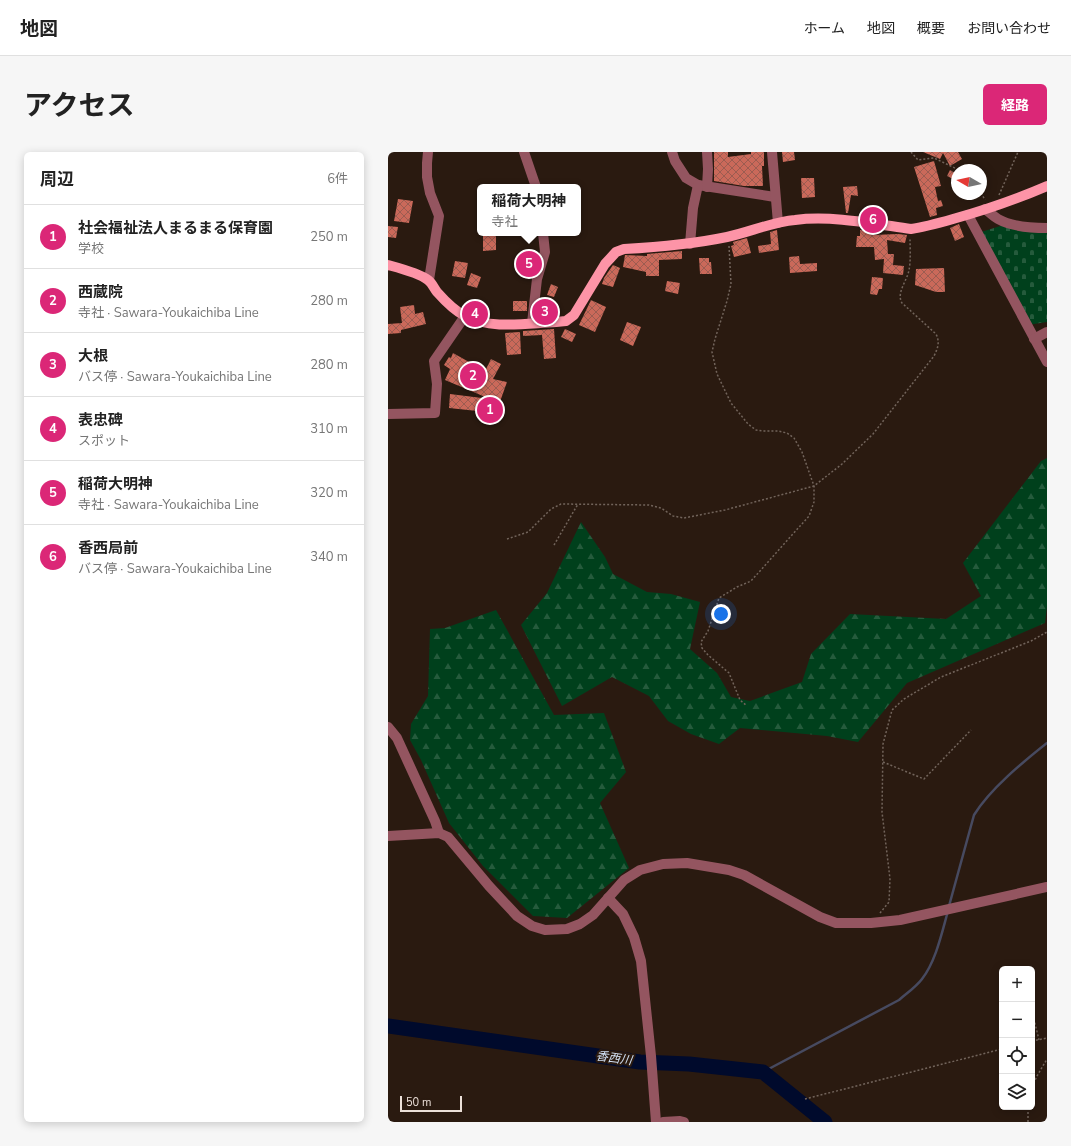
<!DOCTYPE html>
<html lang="ja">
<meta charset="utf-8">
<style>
:root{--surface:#fff;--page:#f6f6f6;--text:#222;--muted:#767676;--line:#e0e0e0;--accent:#db2777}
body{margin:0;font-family:"Nunito Sans","Noto Sans JP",sans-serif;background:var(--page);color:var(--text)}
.controls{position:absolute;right:12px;bottom:12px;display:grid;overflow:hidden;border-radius:6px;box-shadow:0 2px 10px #0003}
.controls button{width:36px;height:36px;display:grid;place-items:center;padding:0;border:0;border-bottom:1px solid var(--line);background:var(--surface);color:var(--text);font:20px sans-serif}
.compass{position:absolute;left:563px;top:12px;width:36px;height:36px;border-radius:50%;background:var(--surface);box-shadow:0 2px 10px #0003;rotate:279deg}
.scale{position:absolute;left:12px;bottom:10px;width:62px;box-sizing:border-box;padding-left:4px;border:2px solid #ece0d9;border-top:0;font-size:11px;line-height:14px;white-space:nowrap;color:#ece0d9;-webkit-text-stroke:3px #2a1a10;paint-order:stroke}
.you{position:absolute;left:333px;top:462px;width:14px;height:14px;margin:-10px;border:3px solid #fff;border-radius:50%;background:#1a73e8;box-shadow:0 0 0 6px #1a73e833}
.badge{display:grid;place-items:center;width:26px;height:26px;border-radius:50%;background:var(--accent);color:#fff;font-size:13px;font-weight:700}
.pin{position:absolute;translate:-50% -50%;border:2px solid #fff;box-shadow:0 1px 4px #0006}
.popup{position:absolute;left:89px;top:32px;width:104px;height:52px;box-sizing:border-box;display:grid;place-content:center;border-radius:6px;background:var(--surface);filter:drop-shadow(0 1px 3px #0005);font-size:13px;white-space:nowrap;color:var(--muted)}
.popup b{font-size:15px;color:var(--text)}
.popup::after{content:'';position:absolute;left:50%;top:100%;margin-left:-8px;border:8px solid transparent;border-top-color:var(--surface)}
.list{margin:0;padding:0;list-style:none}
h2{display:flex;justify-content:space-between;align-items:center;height:52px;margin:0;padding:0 16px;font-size:17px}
h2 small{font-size:13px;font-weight:400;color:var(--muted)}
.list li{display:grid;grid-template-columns:26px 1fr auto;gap:12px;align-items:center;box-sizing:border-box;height:64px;padding:0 16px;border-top:1px solid var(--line)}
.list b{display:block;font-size:15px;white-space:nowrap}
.list p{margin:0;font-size:13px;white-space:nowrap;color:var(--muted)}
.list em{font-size:13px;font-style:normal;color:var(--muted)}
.icon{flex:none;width:22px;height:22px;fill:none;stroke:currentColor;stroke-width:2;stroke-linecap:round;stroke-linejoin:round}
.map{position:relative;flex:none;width:659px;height:970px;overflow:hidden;border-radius:6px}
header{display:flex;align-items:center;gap:24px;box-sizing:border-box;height:56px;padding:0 20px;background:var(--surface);border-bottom:1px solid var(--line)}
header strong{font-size:19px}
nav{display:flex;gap:22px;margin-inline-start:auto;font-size:14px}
.intro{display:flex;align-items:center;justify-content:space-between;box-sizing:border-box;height:96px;padding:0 24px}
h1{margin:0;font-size:28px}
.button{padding:10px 18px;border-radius:6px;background:var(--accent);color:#fff;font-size:14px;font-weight:700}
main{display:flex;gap:24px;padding:0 24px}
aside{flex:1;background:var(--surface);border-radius:6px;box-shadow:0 2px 10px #0003}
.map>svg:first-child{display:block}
.forest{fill:url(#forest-firs)}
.cemetery{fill:url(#cemetery-stones)}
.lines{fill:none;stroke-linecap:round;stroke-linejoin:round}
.stream{stroke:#474a60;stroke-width:2.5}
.river{stroke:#000a2c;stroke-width:15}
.building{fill:url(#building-cross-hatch)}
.path{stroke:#72645b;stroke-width:1.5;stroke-dasharray:2 2;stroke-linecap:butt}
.minor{stroke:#945560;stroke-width:10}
.major{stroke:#fd94a7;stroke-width:10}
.labels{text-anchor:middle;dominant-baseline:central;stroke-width:4;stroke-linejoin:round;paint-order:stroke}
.water-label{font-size:12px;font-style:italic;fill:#d1e0f4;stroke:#2a1a10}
</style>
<header>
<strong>地図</strong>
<nav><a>ホーム</a><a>地図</a><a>概要</a><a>お問い合わせ</a></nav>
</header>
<div class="intro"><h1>アクセス</h1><a class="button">経路</a></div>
<main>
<aside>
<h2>周辺<small>6件</small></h2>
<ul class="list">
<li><span class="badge">1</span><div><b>社会福祉法人まるまる保育園</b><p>学校</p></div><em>250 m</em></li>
<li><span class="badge">2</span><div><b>西蔵院</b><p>寺社 · Sawara-Youkaichiba Line</p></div><em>280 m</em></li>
<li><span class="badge">3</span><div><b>大根</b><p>バス停 · Sawara-Youkaichiba Line</p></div><em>280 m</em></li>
<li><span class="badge">4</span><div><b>表忠碑</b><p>スポット</p></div><em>310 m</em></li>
<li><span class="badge">5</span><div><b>稲荷大明神</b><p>寺社 · Sawara-Youkaichiba Line</p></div><em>320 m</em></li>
<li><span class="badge">6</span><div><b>香西局前</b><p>バス停 · Sawara-Youkaichiba Line</p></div><em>340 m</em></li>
</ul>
</aside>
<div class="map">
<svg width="659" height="970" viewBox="0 0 659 970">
<defs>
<pattern id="forest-firs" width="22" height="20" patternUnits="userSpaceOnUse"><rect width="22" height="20" fill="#00401c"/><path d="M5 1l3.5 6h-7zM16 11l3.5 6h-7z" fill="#255b3c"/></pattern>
<pattern id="cemetery-stones" width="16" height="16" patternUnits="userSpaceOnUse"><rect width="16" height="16" fill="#00401c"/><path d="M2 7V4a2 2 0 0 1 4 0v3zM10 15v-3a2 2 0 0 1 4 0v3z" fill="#255b3c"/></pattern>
<pattern id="building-cross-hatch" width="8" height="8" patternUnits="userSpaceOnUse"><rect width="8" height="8" fill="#ca695a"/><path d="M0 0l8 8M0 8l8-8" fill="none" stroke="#9c5c51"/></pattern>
</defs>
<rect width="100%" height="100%" fill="#2a1a10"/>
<!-- forest -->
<g class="forest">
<path d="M659,306v148l-2,17 -138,60 -49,59 -31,-6 -87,-8 -21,16 -28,-10 -23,-13 -19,-25 -37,-19 -50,29 -41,-81 26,-32 34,-71 24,35 8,17 34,18 24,2 29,8 -10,47 27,24 14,24 19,4 52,-19 9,-28 39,-40 96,5 35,-23 -18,-33 78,-102z"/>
<path d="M108,458l58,105 50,-2 22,59 -26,31 29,65 -62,50 -34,-2 -50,-50 -34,-43 -28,-63 -11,-20 1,-16 17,-28 2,-67 15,-1z"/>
</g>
<!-- cemetery -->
<path class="cemetery" d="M622,71l37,5v94l-20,3 -49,-92z"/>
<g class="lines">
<!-- stream -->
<g class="stream">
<path d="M561,754l25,-91c16,-26 49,-53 73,-72"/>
<path d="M375,920l136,-72c8,-7 17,-13 23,-21 14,-18 20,-47 26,-68"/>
</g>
<!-- river -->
<path class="river" d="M0,874l252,36 49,2 74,8 62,50"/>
</g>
<!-- building -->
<g class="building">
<path d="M326,0h14v5l23,-3v-2h13v14h-2l1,20h-19l-30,-5z"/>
<path d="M394,0h12l1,8 -12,2z"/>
<path d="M535,0h35l4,7 -12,7 -7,-13 -3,6z"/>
<path d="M546,9l7,25 -6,1 3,14 3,-1 2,6 -7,2 1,7 -7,2 -16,-50z"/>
<path d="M562,18l7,4v7l-10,-5z"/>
<path d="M413,26h13l1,19 -13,1z"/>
<path d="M469,34l1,10 -7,-1 -3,18h-2l-3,-26z"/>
<path d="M10,47l15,2 -4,22 -15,-2z"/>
<path d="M571,72l5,13 -9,4 -5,-13z"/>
<path d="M0,74l10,1 -2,11 -8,-1z"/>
<path d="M389,78l2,20 -20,3 -1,-7 13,-2 -1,-12z"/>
<path d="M472,78h12v5l26,-1 9,1 -2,8 -18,-3 1,14h6l-1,11 11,1 -1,9 -20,-2 1,-14 -9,1 -1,-13h-18l1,-11h3z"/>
<path d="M95,81h13v17l-13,1z"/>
<path d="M359,86l4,15 -17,4 -3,-11 3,-1 -1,-3z"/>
<path d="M294,99v8l-23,1v16h-13v-4l-23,-5 2,-12 22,1v-2z"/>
<path d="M411,104l1,8 17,-1v8l-27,2 -1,-16z"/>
<path d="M311,106h10v4h2l1,12h-12z"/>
<path d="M67,109l13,2 -3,15 -13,-2z"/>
<path d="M225,113l7,3 -7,19 -11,-3 2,-6z"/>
<path d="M556,116l1,24h-9l-21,-7 1,-16z"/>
<path d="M83,121l10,4 -4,11 -10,-3z"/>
<path d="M484,125l11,1 -1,11h-3l-2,6 -7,-1z"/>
<path d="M279,129l13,2 -2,11 -13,-3z"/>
<path d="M163,132l7,3 -4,10 -7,-2z"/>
<path d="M203,148l15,7 -11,25 -16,-7z"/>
<rect x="125" y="149" width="14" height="10"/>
<path d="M26,153l1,9 8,-2 3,12 -25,6v3l-13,1v-10l14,-1 -2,-16z"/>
<path d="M239,170l14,5 -8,19 -13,-6z"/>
<path d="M166,177l2,29 -12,1 -2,-24 -19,1v-5z"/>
<path d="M177,177l11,5 -4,8 -11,-5z"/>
<path d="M132,180l1,22 -14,1 -2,-22z"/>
<path d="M65,201l32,18 6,-12 10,5 -8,15 14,3 -11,31 -47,-5 1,-14 40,5 -45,-19 5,-11 -6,-4 5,-8 2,1z"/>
</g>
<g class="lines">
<!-- path -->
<g class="path">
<path d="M523,0l7,8 16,-2 25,12"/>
<path d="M593,41l4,7"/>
<path d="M611,43l19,-43"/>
<path d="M341,94l2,38 -4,17 -12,38 -3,13 5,22 14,29 17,21 8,6 7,1h15l9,2 7,5 8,14 12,34v16l-5,14 -58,65 -14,6 -18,11 -11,33 -7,11 1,6 6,7 21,18 11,27 7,6"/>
<path d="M119,387l21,-7 23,-23 10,-5 88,1 12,3 12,8 11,2 41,-8 89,-24 28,-22 31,-30 61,-78c4,-8 6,-14 2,-22l-34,-31c-6,-10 5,-22 7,-33 2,-10 1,-22 1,-32"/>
<path d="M166,393l24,-41"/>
<path d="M495,610l41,17 47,-49"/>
<path d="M492,761l9,-11 1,-23 -8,-67 1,-68 9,-34 12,-11 37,-22 90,-36 16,-9"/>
<path d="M644,859l7,29"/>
<path d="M644,889l15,-3"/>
<path d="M644,935l5,-11 10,-17"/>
<path d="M417,947l197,-50"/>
<path d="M640,970v-15"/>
</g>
<!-- minor -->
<g class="minor">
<path d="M40,0l-1,11v14l3,16 9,23 -10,64"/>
<path d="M136,0l12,35"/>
<path d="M284,0l3,9 11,17 12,7 77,12"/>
<path d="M319,0l1,17 -1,18"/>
<path d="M384,0l6,71"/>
<path d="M597,57c4,3 8,7 13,10 14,8 33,9 49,9"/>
<path d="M580,63l79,147"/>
<path d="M302,92l3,-36 5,-23"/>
<path d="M144,171l5,-44 8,-27 -2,-19"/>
<path d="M646,187l13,-7"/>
<path d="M0,262l47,-1 2,-29 -3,-23 31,-45"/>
<path d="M0,575l9,11 38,83 4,12"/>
<path d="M0,684l51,-3 9,4 41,49 28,30 15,10 13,4 22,-1 13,-5 13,-9 31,-35 16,-10 23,-6 24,-1 42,7 15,5 76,42 16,6h35l29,-3 147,-33"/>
<path d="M220,746l15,16 11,23 7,24 10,95 5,66"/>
<path d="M275,970l17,-1 4,1"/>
</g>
<!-- major -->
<path class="major" d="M0,113c11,3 31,8 40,15 4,3 6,8 9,12 8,9 18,19 28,24 25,14 63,7 91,6l10,-1 8,-6 31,-51 11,-12 8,-3c36,-2 69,-5 103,-12 23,-5 45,-15 68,-17 36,-5 80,4 116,9 14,-2 28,-6 42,-10 32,-9 64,-20 94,-33"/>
</g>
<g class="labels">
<!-- water labels -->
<g class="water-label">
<text transform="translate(226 906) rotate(8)">香西川</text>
</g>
</g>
</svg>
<div class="controls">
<button>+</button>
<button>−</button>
<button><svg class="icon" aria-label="locate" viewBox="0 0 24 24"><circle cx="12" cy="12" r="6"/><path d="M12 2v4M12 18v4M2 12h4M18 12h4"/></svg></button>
<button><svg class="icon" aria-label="layers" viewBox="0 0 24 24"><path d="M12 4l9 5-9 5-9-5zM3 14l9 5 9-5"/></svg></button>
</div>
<svg class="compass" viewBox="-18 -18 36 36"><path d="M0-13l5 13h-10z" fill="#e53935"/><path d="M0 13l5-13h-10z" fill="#767676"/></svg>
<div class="scale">50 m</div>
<div class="you"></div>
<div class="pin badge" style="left:102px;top:258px">1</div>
<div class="pin badge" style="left:85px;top:224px">2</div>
<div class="pin badge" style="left:157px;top:160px">3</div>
<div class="pin badge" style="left:87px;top:162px">4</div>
<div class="pin badge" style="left:141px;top:112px">5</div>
<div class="popup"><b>稲荷大明神</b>寺社</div>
<div class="pin badge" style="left:485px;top:68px">6</div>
</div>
</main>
